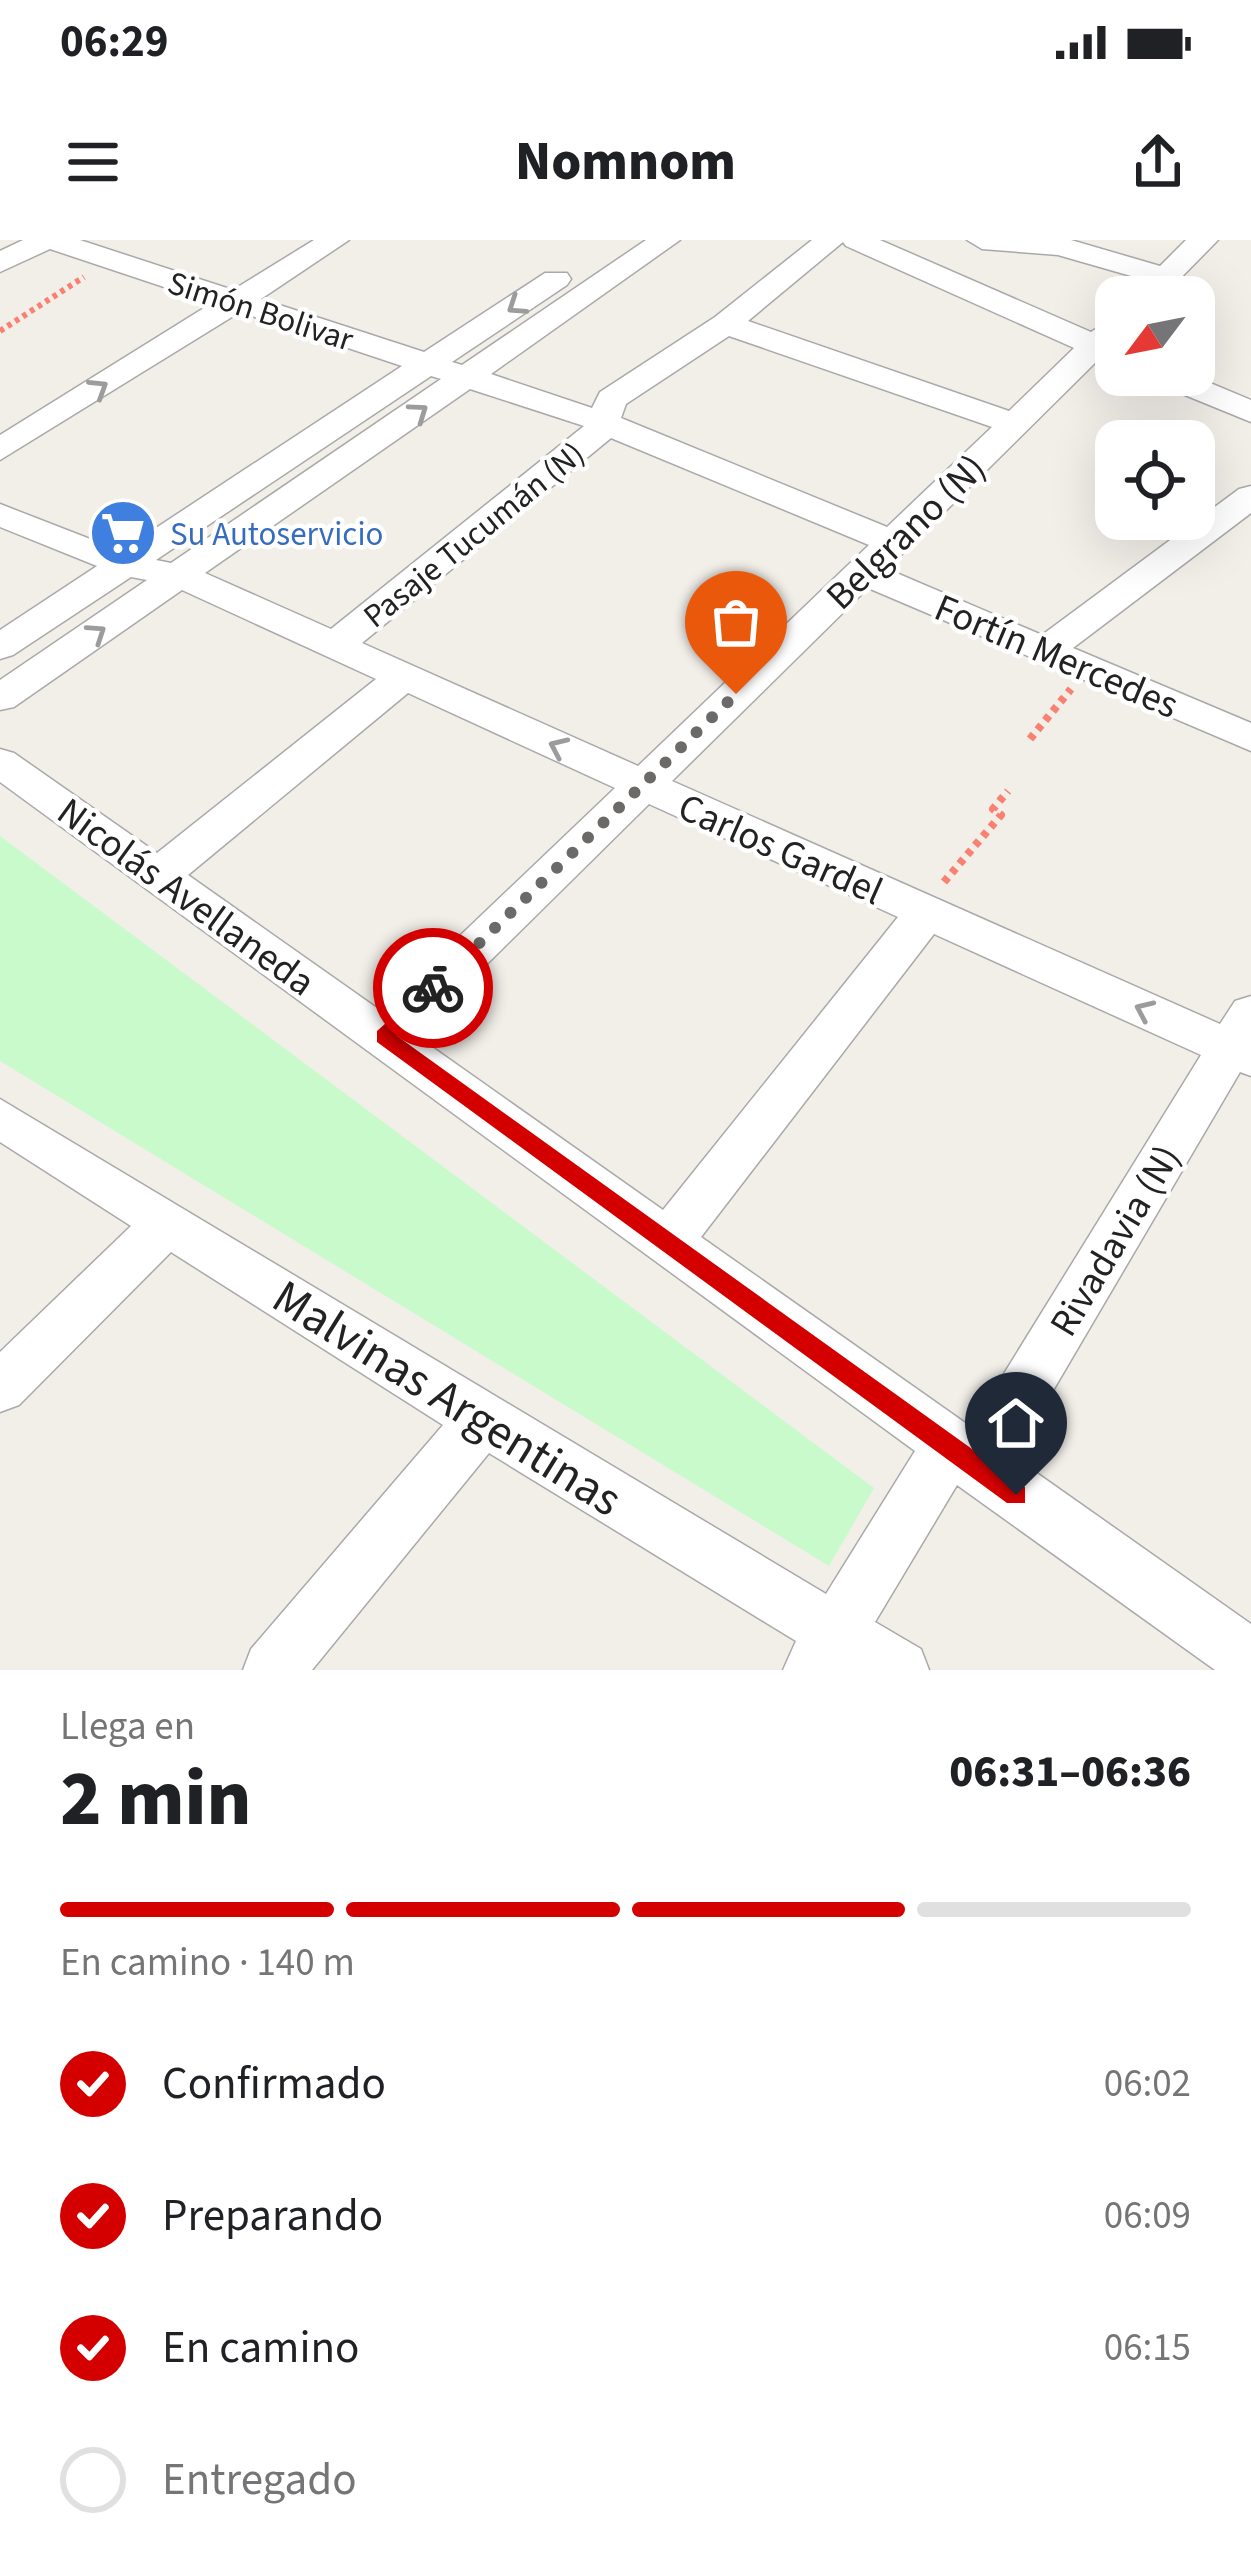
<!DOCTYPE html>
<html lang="es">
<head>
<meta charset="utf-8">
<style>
	body { margin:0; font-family:"Source Sans 3",sans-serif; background:#f2f2f2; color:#202124; height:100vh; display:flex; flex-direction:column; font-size:45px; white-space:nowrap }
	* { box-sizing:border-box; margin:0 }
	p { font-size:39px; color:#757577 }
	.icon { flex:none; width:66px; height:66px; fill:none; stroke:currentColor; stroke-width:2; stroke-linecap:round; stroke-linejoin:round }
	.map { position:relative; height:1430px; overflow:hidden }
	.sheet { display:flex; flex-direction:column; background:#fff; flex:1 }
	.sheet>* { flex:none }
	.needle { width:78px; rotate:238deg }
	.fabs { position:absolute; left:1095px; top:36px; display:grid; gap:24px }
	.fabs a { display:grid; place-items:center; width:120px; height:120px; border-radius:24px; background:#fff; box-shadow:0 12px 48px #0002; font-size:60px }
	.pin { position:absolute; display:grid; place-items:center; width:102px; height:102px; color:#fff; margin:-123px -51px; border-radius:50% 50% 50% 0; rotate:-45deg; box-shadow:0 0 12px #0007 }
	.pin .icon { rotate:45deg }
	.courier { position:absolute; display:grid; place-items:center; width:120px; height:120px; margin:-60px; border:9px solid #d40000; border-radius:50%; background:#fff; color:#222; box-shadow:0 3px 15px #0007 }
	.head em { font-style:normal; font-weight:800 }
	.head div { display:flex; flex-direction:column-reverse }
	.head { display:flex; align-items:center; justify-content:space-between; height:204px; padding:0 60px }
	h1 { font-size:78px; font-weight:800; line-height:90px }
	.bar { display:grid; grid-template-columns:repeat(4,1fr); gap:18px 12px; align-content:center; height:144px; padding:0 60px }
	.bar i { height:15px; border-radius:9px; background:#e0e0e0 }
	.bar .selected { background:#d40000 }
	.bar p { grid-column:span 4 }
	ol { padding:0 60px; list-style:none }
	li { display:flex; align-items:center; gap:36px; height:132px }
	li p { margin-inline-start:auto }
	li .icon { padding:12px; border-radius:50%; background:#d40000; color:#fff; stroke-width:4 }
	li:last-child { color:#757577 }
	li i { width:66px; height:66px; border:6px solid #e0e0e0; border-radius:50% }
	.status { display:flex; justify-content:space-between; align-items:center; height:84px; padding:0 60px; background:#fff; direction:ltr }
	.status svg { height:33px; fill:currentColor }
	header { display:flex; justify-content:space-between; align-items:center; height:156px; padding:0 60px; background:#fff; font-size:54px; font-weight:800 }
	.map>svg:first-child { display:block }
</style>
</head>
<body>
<div class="status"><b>06:29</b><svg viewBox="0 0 49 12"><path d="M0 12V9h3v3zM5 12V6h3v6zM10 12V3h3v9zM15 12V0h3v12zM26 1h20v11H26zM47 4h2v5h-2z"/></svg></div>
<header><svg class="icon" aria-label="menu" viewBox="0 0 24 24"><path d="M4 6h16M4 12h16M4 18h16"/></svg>Nomnom<svg class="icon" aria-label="share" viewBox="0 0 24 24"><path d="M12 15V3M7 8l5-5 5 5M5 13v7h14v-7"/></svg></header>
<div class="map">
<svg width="1251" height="1430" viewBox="0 0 1251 1430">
	<rect width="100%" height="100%" fill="#f2efe9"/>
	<!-- park -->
	<polygon fill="#c8facc" points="0,596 874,1248 829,1326 0,821"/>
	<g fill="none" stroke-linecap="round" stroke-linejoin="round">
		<!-- minor casing -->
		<g stroke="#a9a9a9" stroke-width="3">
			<g id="minor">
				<path d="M23,0h57l153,50 81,-50h35l-88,59 163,53 121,-79h22l4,6 -4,6 -115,77 10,3 184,-125h34l-189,134 101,34 8,-16 115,-75 97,-77h68l211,92 25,-16v48l-17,-5 -212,210 155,66 197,-146 12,-3v27l-178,135 178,75v28l-383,-163 -196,193 548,243 15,-23 16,-5v80l-11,-4 -226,385 237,167v46h-36l-258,-185 -82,137 46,27 8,21h-146l13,-29 -307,-188 -177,217h-69l8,-21 192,-224 -272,-173 -152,153 -19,7v-60l131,-126 -131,-84v-43l826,495 89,-143 -915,-669v-33l14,4 143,100 219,-174 -194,-89 -168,117 -14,3v-30l147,-100 -16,-3 -118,78 -13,4v-29l97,-64 -97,-39v-23l121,47 281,-185 -162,-54 -240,148v-25l212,-132 -162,-54 -50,23v-21zM843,2l3,4 228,102 -65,63 -261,-90zM729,96l263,91 -105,100 -266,-109 5,-14zM431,136l10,3 -270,184 -15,-3zM470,149l114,37 -253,203 -126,-56zM611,198l258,107 -231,221 -276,-123zM408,453l207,95 -234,223 -193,-136zM649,564l249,113 -235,293 -248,-175zM934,694l267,121 -230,372 -270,-190z"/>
				<polygon points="967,0 1071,0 1160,26 1186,0 1218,0 1162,57 1130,57 1145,40 1058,15 982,9"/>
				<polygon points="1148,135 1191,135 1251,160 1251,182 1153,142"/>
			</g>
		</g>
		<!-- path-far1 -->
		<polyline stroke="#fa8072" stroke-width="6" stroke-dasharray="4.5 4.5" stroke-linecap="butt" points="0,91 84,37"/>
		<!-- path -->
		<g stroke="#fa8072" stroke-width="8" stroke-dasharray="6 6" stroke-linecap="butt">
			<polyline points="1030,499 1071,449"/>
			<polyline points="944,642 1001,575 993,569 1008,551"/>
		</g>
		<!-- minor -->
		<use href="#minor" fill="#fff" fill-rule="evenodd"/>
	</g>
	<!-- one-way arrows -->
	<defs><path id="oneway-chevron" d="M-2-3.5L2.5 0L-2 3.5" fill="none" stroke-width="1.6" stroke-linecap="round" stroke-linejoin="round" transform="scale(3)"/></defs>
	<g stroke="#9c9c9c">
		<use href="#oneway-chevron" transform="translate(516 66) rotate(146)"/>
		<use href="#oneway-chevron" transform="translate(99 148) rotate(-32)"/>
		<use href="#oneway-chevron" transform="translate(419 172) rotate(-35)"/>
		<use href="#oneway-chevron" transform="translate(97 393) rotate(-34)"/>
		<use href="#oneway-chevron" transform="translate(558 507) rotate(-156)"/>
		<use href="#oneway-chevron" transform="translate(1144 770) rotate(-156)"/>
	</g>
	<!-- route -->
	<polygon fill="#d40000" points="433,741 443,748 440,754 397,796 1025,1247 1025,1263 1007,1263 377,802 377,791"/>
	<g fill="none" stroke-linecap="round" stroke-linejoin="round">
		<!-- done -->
		<polyline stroke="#6b6a68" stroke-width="12" stroke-dasharray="0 21.6" points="433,748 736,454"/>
	</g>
	<!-- icons -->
	<defs>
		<g id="supermarket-disc" transform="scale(3.45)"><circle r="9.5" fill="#3f7fe0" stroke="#fff"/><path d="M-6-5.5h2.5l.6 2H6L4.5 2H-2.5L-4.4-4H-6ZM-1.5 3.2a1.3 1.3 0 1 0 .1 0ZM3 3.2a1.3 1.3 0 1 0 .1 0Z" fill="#fff"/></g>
	</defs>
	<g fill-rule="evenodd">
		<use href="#supermarket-disc" x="123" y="293"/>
	</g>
	<g text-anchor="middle" stroke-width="9" stroke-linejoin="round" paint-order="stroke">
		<!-- far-street labels -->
		<g font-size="33" fill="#222" stroke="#fff">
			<text transform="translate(261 70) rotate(18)" y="12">Simón Bolivar</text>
			<text transform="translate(473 294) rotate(-39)" y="12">Pasaje Tucumán (N)</text>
		</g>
		<!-- far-shop labels -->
		<g font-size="33" fill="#366cbe" stroke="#fff" text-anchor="start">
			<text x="170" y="305">Su Autoservicio</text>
		</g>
		<!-- street labels -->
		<g font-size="39" fill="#222" stroke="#fff">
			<text transform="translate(905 291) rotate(-44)" y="14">Belgrano (N)</text>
			<text transform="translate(1057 415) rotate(23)" y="14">Fortín Mercedes</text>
			<text transform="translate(781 608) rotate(24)" y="14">Carlos Gardel</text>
			<text transform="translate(187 656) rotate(36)" y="14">Nicolás Avellaneda</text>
			<text transform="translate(1114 1000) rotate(-59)" y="14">Rivadavia (N)</text>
		</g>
		<!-- near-street labels -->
		<g font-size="48" fill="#222" stroke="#fff">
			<text transform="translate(448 1157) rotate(32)" y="17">Malvinas Argentinas</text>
		</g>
	</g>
</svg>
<div class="fabs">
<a><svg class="needle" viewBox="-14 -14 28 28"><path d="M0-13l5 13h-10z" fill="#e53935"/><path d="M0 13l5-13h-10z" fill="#757577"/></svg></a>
<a><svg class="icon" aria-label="locate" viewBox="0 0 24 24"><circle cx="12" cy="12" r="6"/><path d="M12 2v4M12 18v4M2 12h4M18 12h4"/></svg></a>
</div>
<div class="pin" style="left:736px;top:454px;background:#ea580c"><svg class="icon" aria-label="bag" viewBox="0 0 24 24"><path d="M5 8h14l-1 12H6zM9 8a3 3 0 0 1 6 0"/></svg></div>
<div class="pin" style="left:1016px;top:1255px;background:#1f2937"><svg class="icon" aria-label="home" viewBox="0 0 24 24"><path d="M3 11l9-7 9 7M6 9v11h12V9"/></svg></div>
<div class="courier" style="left:433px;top:748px"><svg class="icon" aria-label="bike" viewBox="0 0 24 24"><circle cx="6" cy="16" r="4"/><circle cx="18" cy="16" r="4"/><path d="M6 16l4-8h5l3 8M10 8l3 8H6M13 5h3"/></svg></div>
</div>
<section class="sheet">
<div class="head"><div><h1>2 min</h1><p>Llega en</p></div><em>06:31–06:36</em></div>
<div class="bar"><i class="selected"></i><i class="selected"></i><i class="selected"></i><i></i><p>En camino · 140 m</p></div>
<ol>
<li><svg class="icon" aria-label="check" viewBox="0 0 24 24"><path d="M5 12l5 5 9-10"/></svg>Confirmado<p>06:02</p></li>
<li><svg class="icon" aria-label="check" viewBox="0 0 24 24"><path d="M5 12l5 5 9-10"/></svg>Preparando<p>06:09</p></li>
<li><svg class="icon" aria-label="check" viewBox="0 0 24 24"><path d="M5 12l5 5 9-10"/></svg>En camino<p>06:15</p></li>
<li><i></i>Entregado</li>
</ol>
</section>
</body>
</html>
